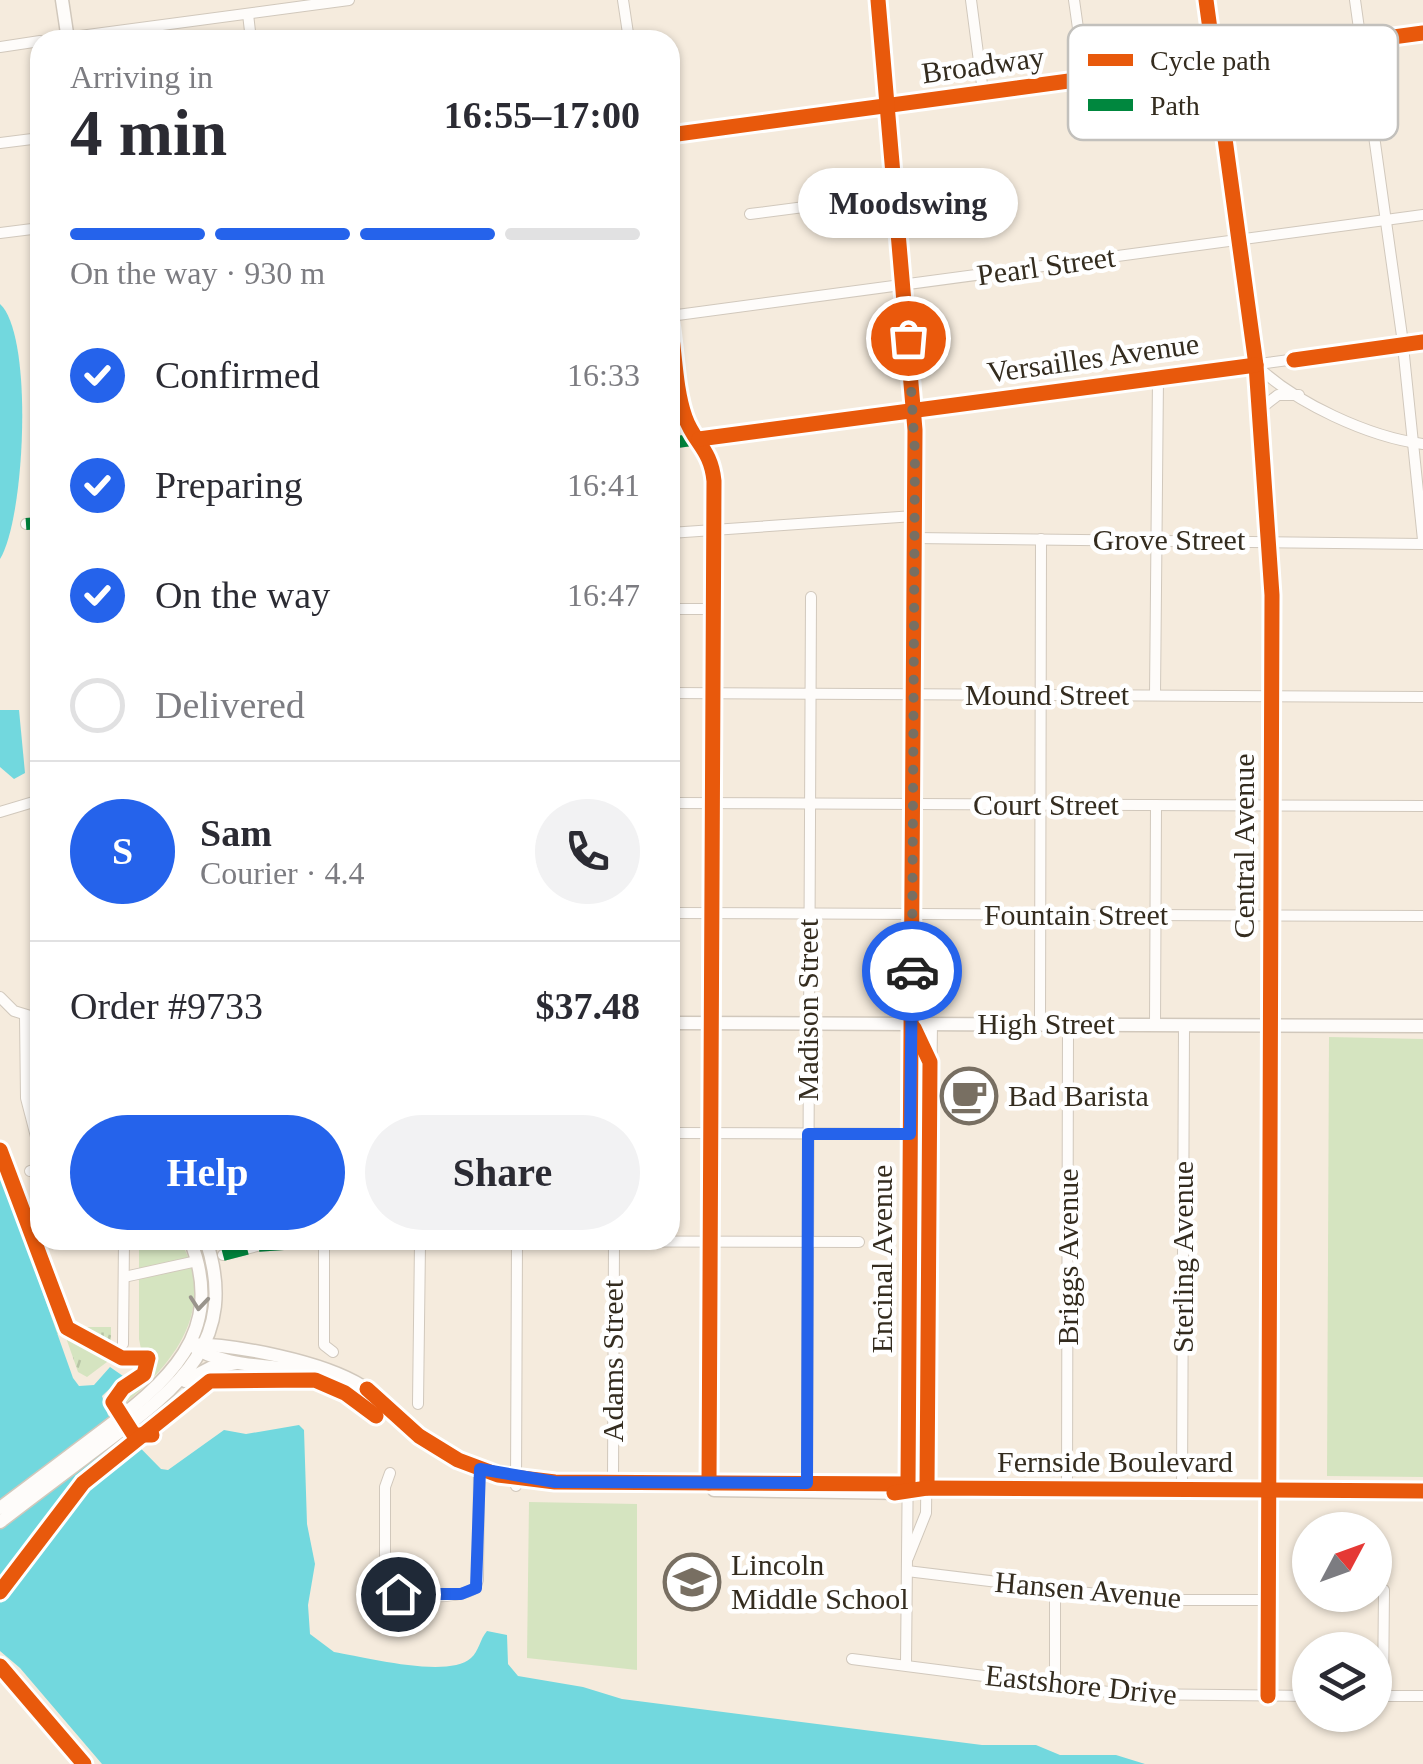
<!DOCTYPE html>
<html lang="en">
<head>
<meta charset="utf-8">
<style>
	body { margin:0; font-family:Georgia,serif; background:#f2f2f3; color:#2b2b33; height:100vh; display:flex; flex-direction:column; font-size:38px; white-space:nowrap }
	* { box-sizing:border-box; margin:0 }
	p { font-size:32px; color:#7c7c81 }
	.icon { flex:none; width:55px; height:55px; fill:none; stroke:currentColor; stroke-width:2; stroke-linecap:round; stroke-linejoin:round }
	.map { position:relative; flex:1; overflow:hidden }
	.panel { position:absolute; left:30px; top:30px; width:650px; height:1220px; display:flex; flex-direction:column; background:#fff; border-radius:30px; box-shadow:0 2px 8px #0004 }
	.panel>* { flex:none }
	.needle { width:65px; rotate:49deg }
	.controls { position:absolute; left:1292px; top:1512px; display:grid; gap:20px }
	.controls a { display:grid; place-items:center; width:100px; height:100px; border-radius:50%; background:#fff; box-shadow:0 2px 8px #0004; font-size:50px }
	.pin { position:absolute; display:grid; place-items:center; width:85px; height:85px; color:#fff; margin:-42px; border:5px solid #fff; border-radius:50%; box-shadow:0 2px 10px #0007 }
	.courier { position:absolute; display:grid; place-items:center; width:100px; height:100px; margin:-50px; border:8px solid #2563eb; border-radius:50%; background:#fff; color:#222; box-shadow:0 2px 12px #0007 }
	.bubble { position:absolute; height:70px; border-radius:35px; background:#fff; box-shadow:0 2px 8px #0004; font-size:32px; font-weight:800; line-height:70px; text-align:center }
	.overview em { font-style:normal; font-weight:800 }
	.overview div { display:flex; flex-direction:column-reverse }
	.overview { display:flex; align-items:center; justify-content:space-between; height:170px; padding:0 40px }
	h1 { font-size:65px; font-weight:800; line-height:75px }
	.bar { display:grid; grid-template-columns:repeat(4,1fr); gap:15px 10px; align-content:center; height:120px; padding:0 40px }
	.bar i { height:12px; border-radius:8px; background:#e1e1e2 }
	.bar .selected { background:#2563eb }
	.bar p { grid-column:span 4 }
	.line { display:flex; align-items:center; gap:25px; padding:0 40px; border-top:2px solid #e1e1e2 }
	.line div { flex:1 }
	.round { display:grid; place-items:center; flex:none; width:105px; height:105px; border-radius:52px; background:#f2f2f3 }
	ol { padding:0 40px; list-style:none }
	li { display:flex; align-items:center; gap:30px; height:110px }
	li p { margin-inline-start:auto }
	li .icon { padding:10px; border-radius:50%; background:#2563eb; color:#fff; stroke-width:4 }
	li:last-child { color:#7c7c81 }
	li i { width:55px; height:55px; border:5px solid #e1e1e2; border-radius:50% }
	.primary-button { display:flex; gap:20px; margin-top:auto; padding:20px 40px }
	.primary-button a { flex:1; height:115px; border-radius:60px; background:#2563eb; color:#fff; font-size:40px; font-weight:800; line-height:115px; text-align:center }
	.primary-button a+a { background:#f2f2f3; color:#2b2b33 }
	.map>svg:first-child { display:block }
</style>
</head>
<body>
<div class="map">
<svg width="1423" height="1764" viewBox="0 0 1423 1764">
	<defs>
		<pattern id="grass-tufts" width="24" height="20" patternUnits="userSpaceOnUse" patternTransform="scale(2.5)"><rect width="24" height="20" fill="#d5e4c0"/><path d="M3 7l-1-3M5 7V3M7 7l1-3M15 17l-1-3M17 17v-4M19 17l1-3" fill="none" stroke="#b7c4a5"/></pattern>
	</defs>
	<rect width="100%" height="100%" fill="#f5ebdd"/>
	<!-- grass -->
	<polygon fill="url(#grass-tufts)" points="0,1154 66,1327 111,1327 111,1359 87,1377 78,1372 64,1332 57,1334 0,1172"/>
	<!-- park -->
	<g fill="#d5e4c0">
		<polygon points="1329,1037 1423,1039 1423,1477 1327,1476"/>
		<path d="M139,1240h41c40,70 -9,128 -62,169v-12l15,-13 11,-20 -5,-25z"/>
		<polygon points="529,1502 637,1504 637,1670 527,1658"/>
	</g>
	<!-- water -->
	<g fill="#72d8de">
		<path d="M0,304c34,31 25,215 0,255z"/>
		<polygon points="0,710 19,710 25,773 14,779 0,767"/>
		<path d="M0,1172l73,206 6,8 15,-1 16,-18 13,9 -21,20 6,19 53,54 7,1 56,-40 22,4 53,-9 5,5 3,94 8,40 -7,41 2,29 24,18c31,5 114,27 137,6 8,-7 9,-19 16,-27l20,4 1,29 10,12 65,11 39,12 360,46h54l24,10h56l29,9h-1043l-82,-96 -20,-17z"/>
	</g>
	<!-- pier -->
	<polygon fill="#f5ebdd" points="133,1436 136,1439 78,1494 0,1595 0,1587 74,1491 71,1487"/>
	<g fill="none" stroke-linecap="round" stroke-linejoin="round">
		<!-- minor casing -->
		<g stroke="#d1c8bc" stroke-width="12">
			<g id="minor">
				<polyline points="623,0 629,40"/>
				<polyline points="971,0 983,92"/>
				<polyline points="1074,0 1085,78"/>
				<polyline points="1206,0 1256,365 1272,595 1268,1696"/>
				<polyline points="1355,0 1402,336 1423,540"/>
				<polyline points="248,14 251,40"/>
				<polyline points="50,40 349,0"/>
				<polyline points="0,47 40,41"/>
				<polyline points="887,106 1423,33"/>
				<polyline points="0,143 40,138"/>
				<polyline points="896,205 957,197"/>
				<polyline points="750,214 896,195"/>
				<polyline points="0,233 40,228"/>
				<polyline points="670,316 1423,215"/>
				<path d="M670,323c5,30 5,65 15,94 9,26 26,32 29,64l-3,1006"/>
				<path d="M1256,365c39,38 113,72 167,79"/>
				<polyline points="1260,409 1278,395 1299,395"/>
				<polyline points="670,443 1423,342"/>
				<polyline points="26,524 40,523"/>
				<polyline points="670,533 914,516"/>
				<polyline points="914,538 1423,544"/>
				<polyline points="670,609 712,609"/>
				<polyline points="36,615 38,800"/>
				<polyline points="670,693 1423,697"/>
				<polyline points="1155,695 1158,378"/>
				<polyline points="670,803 1423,806"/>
				<polyline points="0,812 40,800"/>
				<polyline points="670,913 1423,916"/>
				<polyline points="0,997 14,1011 40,1019"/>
				<polyline points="25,1016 26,1098 40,1152"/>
				<polyline points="1040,1024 1041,539"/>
				<polyline points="912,1025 928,1059"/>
				<polyline points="1155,1025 1156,805"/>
				<polyline points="670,1133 929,1134"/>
				<polyline points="30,1171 40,1168"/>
				<polyline points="324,1240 324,1345 333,1352"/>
				<polyline points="223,1255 257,1246 324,1241 859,1242"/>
				<polyline points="124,1277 197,1261"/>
				<polyline points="123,1344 124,1240"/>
				<polyline points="418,1404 420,1243"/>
				<path d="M390,1473l-5,14v99c15,14 74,14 90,2l3,-8 1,-111"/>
				<polyline points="613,1482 614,1240"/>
				<polyline points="807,1483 811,597"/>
				<polyline points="516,1486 517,1240"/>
				<polyline points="1067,1489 1068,1024"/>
				<polyline points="1182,1490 1184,1025"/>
				<polyline points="908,1558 926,1513 932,1024"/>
				<polyline points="907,1571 1147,1600 1268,1600"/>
				<polyline points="1055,1589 1055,1685"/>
				<polyline points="852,1659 1124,1694 1310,1696"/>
				<polyline points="906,1665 912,1024"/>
				<polyline points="1375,1696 1423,1696"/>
				<polyline points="1383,1696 1384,1590"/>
			</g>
		</g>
		<!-- major casing -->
		<g stroke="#d1c8bc" stroke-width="15">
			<g id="major">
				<polyline points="62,0 68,40"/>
				<polyline points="878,0 915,430 912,1024"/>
				<polyline points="670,135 887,106"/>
				<polyline points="670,1023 1423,1026"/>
				<path d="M190,1344c48,1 132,17 172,42 21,12 36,31 53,46 36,30 76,41 121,49l887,10"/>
				<path d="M190,1344c30,24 82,21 118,27"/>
				<polyline points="185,1381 210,1368 236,1363"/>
				<polyline points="714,1490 907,1493 923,1489"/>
				<path d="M0,1508c33,-25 65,-49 98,-74 68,-51 130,-100 92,-194"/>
				<path d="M0,1522c35,-27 70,-53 106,-80 72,-54 134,-101 100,-202"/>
			</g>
		</g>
		<!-- minor -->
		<use href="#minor" stroke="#fefcfa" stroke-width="10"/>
		<!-- major -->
		<use href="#major" stroke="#fefcfa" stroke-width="12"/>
		<!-- quiet -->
		<g stroke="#00873e" stroke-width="12" stroke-dasharray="25 12" stroke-linecap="butt">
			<polyline points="670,443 705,438"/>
			<polyline points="26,524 40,523"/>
			<polyline points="223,1255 257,1246 324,1241"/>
		</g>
		<!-- cycleway casing -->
		<g stroke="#fff" stroke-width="21">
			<g id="cycleway">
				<polyline points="1206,0 1256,365 1272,595 1268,1696"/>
				<polyline points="670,135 1423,33"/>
				<path d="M670,323c5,30 5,65 15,94 9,26 26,32 29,64l-5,1002"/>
				<polyline points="1294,360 1423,342"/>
				<polyline points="699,439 1256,365"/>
				<polyline points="914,1028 930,1062 927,1488"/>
				<polyline points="0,1150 67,1328 122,1358 148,1358 144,1374 123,1388 113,1402 134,1435 152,1435"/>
				<polyline points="367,1389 419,1436 458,1460 498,1475 555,1482 908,1484 915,430 878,0"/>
				<polyline points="894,1493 927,1488 1423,1491"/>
				<polyline points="0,1592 83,1483 210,1381 315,1380 345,1393 376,1416"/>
				<polyline points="0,1666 84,1764"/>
			</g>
		</g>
		<!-- cycleway -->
		<use href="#cycleway" stroke="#e8590c" stroke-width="15"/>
	</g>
	<!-- one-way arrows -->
	<defs><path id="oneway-chevron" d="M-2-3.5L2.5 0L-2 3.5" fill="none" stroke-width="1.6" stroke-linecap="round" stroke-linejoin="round" transform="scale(2.5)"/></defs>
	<use stroke="#99948c" href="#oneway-chevron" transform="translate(199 1303) rotate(95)"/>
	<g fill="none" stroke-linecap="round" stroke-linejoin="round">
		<!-- done -->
		<polyline stroke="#786f62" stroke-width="10" stroke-dasharray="0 18" points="908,338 915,453 912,971"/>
		<!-- route -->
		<polyline stroke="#2563eb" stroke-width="12" points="398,1594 461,1594 476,1588 480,1469 555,1482 807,1483 808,1134 910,1134 912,971"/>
	</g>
	<!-- icons -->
	<defs>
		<g id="cafe-ring" transform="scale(2.875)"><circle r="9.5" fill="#fff" stroke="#786f62" stroke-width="1.5"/><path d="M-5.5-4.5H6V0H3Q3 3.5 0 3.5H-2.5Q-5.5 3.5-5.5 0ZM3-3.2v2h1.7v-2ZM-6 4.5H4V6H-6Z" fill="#786f62"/></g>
		<g id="school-ring" transform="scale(2.875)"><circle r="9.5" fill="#fff" stroke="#786f62" stroke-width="1.5"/><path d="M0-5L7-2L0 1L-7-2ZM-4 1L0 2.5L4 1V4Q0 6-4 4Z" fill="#786f62"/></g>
	</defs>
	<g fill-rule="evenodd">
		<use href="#cafe-ring" x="969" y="1096"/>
		<use href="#school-ring" x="692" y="1582"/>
	</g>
	<g text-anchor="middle" stroke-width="9" stroke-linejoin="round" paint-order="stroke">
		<!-- street labels -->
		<g font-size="30" fill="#342c1f" stroke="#fff">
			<text transform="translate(983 65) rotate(-8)" y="10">Broadway</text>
			<text transform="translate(1046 266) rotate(-8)" y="10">Pearl Street</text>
			<text transform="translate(1093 358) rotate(-8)" y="10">Versailles Avenue</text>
			<text x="1169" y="550">Grove Street</text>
			<text x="1047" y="705">Mound Street</text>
			<text x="1046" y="815">Court Street</text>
			<text transform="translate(1244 846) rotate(-90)" y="10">Central Avenue</text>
			<text x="1076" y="925">Fountain Street</text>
			<text transform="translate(808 1010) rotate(-90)" y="10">Madison Street</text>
			<text x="1046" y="1034">High Street</text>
			<text transform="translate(1068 1257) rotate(-90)" y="10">Briggs Avenue</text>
			<text transform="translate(1183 1257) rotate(-90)" y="10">Sterling Avenue</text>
			<text transform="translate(882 1259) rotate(-90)" y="10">Encinal Avenue</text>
			<text transform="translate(613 1361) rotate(-90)" y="10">Adams Street</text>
			<text x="1115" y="1472">Fernside Boulevard</text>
			<text transform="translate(1088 1590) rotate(5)" y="10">Hansen Avenue</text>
			<text transform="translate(1081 1685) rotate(6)" y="10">Eastshore Drive</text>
		</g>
		<!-- poi labels -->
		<g font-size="30" fill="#342c1f" stroke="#fff" text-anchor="start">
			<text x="1008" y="1106">Bad Barista</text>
			<text x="731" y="1575">Lincoln<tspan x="731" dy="34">Middle School</tspan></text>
		</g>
	</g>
	<!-- legend -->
	<rect x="1068" y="25" width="330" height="115" rx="15" fill="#fff" stroke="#c2c0bc" stroke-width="2.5"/>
	<rect x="1088" y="54" width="45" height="12" fill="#e8590c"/>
	<rect x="1088" y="99" width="45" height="12" fill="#00873e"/>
	<g font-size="28" fill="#342c1f">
		<text x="1150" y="70">Cycle path</text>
		<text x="1150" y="115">Path</text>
	</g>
</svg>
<div class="controls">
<a><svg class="needle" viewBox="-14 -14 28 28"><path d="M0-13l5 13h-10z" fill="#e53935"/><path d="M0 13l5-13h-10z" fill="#7c7c81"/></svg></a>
<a><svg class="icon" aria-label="layers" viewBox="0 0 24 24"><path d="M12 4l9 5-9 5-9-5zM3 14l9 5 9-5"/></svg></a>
</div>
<div class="pin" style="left:908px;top:338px;background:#ea580c"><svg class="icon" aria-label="bag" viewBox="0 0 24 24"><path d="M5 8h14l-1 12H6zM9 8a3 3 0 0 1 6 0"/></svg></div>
<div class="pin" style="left:398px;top:1594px;background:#1f2937"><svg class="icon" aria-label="home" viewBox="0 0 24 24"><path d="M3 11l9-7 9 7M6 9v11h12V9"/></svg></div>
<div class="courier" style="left:912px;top:971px"><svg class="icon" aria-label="car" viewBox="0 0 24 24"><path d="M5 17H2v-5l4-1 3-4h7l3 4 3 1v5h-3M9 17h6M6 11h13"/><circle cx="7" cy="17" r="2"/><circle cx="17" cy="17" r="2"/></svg></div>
<div class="bubble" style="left:798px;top:168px;width:220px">Moodswing</div>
<section class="panel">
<div class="overview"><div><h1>4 min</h1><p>Arriving in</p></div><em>16:55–17:00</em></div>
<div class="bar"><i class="selected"></i><i class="selected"></i><i class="selected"></i><i></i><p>On the way · 930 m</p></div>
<ol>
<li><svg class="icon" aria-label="check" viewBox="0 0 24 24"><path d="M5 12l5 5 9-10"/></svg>Confirmed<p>16:33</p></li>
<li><svg class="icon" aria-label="check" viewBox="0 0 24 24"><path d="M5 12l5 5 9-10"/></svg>Preparing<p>16:41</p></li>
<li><svg class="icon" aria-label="check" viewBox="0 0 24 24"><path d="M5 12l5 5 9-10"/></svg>On the way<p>16:47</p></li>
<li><i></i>Delivered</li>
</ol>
<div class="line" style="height:180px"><b class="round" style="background:#2563eb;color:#fff">S</b><div><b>Sam</b><p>Courier · 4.4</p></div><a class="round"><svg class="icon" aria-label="phone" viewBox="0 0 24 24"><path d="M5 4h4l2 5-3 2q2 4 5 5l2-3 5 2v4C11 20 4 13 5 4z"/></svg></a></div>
<div class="line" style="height:130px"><div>Order #9733</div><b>$37.48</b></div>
<div class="primary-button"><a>Help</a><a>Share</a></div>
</section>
</div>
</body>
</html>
